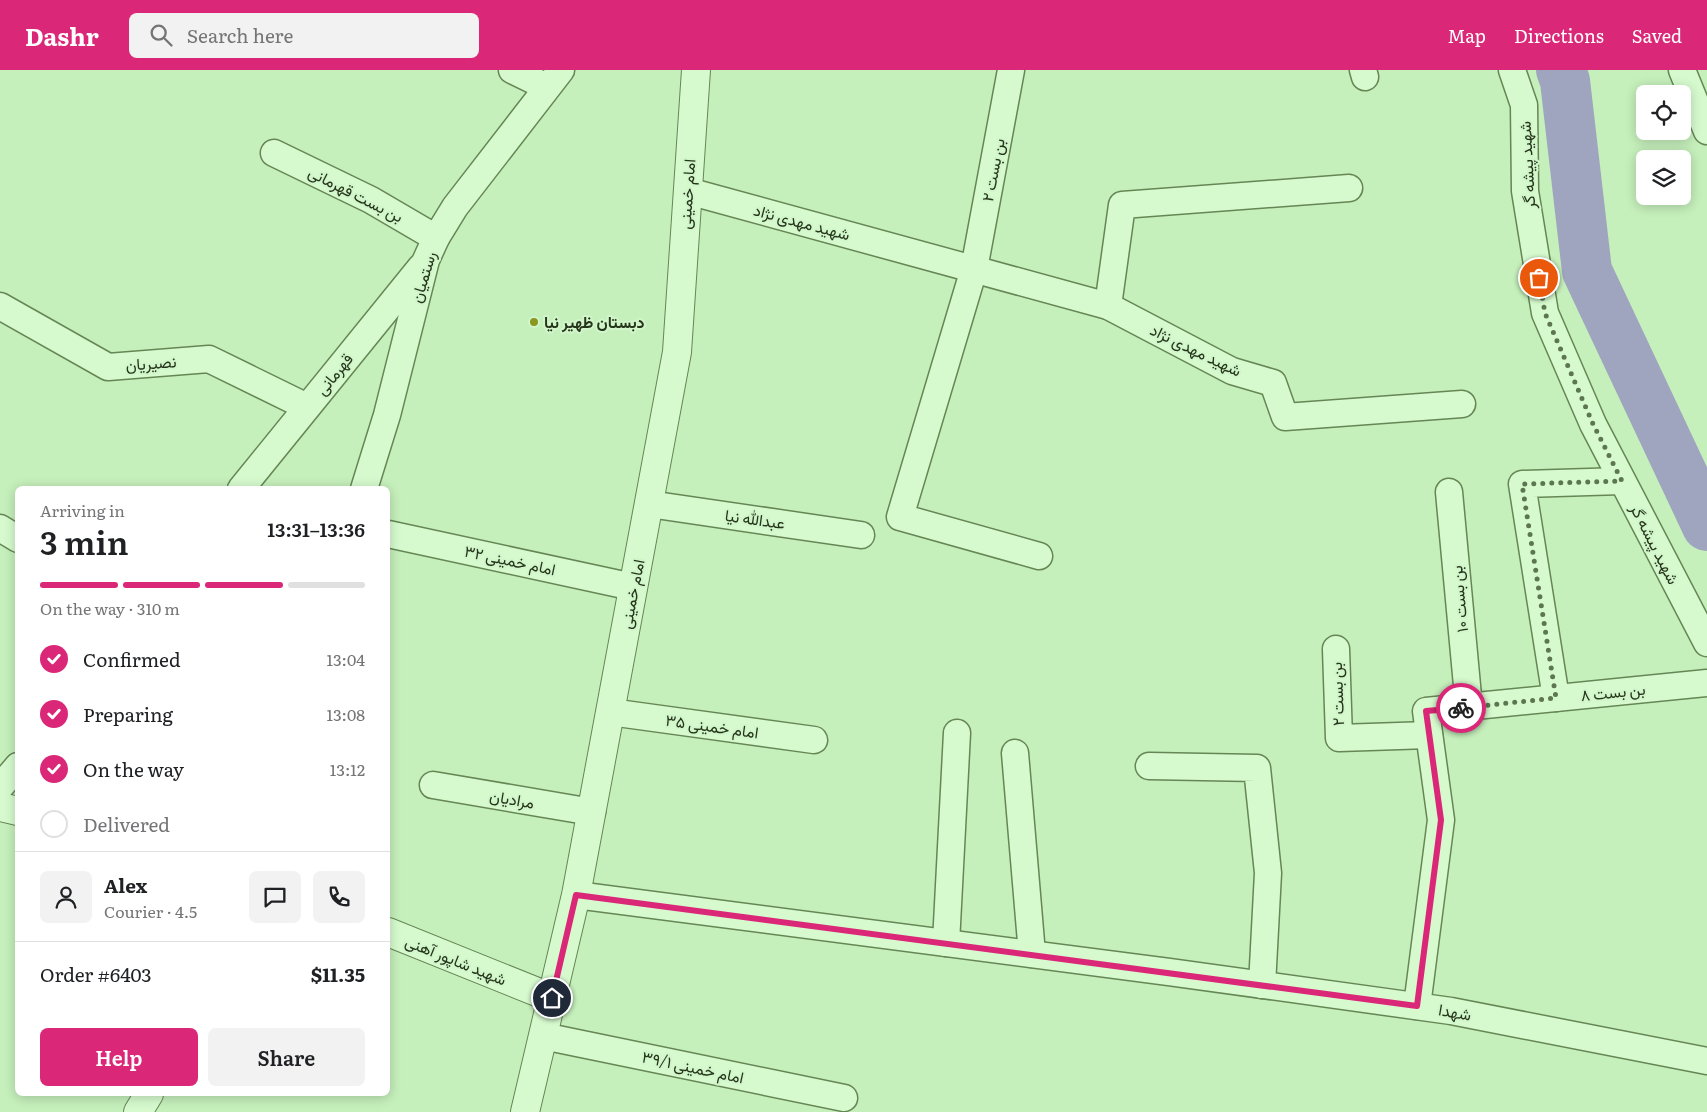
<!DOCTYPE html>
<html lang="en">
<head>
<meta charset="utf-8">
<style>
	body { margin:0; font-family:Literata,Vazirmatn,serif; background:#f2f2f2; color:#202124; height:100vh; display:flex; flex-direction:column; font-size:19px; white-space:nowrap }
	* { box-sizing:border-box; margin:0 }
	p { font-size:16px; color:#757577 }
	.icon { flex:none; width:28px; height:28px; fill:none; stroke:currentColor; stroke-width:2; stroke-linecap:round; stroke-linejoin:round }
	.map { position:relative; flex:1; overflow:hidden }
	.panel { position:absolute; left:15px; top:416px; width:375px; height:610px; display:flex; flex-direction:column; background:#fff; border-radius:8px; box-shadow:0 2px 12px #0003 }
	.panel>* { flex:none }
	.fabs { position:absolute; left:1636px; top:15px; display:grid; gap:10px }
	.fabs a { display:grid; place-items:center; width:55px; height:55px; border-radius:8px; background:#fff; box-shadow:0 2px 12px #0003; font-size:25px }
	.pin { position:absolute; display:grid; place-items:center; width:42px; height:42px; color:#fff; margin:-21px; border:2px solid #fff; border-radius:50%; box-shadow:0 1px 5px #0007 }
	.courier { position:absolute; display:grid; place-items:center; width:50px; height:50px; margin:-25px; border:4px solid #db2777; border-radius:50%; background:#fff; color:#222; box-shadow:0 1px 6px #0007 }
	.summary em { font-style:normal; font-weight:600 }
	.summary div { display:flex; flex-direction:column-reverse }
	.summary { display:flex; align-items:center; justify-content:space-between; height:85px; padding:0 25px }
	h1 { font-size:32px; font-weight:600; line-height:38px }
	.bar { display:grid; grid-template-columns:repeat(4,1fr); gap:8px 5px; align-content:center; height:60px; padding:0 25px }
	.bar i { height:6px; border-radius:4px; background:#e0e0e0 }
	.bar .active { background:#db2777 }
	.bar p { grid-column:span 4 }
	.line { display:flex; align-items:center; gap:12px; padding:0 25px; border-top:1px solid #e0e0e0 }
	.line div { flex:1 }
	.round { display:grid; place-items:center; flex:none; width:52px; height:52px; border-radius:8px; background:#f2f2f2 }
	ol { padding:0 25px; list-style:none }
	li { display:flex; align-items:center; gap:15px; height:55px }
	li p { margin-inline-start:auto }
	li .icon { padding:5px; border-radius:50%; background:#db2777; color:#fff; stroke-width:4 }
	li:last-child { color:#757577 }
	li i { width:28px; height:28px; border:2px solid #e0e0e0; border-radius:50% }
	.cta { display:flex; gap:10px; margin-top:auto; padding:10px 25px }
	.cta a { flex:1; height:58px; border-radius:8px; background:#db2777; color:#fff; font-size:20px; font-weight:600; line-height:58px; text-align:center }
	.cta a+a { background:#f2f2f2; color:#202124 }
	header { display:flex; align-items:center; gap:30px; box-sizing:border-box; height:70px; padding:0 25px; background:#db2777; color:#fff }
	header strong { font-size:24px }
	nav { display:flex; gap:28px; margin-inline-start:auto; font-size:18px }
	.search { width:350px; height:45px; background:#f2f2f2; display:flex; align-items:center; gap:12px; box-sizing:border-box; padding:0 18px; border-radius:8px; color:#757577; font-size:19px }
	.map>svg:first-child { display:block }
</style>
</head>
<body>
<header>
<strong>Dashr</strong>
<div class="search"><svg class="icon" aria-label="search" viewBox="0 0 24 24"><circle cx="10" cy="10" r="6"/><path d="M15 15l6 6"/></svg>Search here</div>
<nav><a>Map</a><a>Directions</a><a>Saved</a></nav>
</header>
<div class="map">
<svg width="1707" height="1042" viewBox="0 0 1707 1042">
	<rect width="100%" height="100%" fill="#c5efbb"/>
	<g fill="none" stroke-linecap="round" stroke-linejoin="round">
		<!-- river -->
		<polyline stroke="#a0a5bf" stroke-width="50" points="1561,0 1565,11 1587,201 1707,456"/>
		<!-- minor casing -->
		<g stroke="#668655" stroke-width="29">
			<g id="minor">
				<polyline points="512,0 547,17"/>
				<polyline points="1011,0 974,199 900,447 1039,486"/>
				<polyline points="1363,0 1365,7"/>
				<polyline points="1512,0 1524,35 1525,121 1545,243 1593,354 1707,573"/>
				<polyline points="1682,0 1707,61"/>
				<polyline points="274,83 371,130 436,168"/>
				<polyline points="688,121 1108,236 1232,301 1273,313 1285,347 1462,334"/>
				<polyline points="0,236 108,297 209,289 307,337"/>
				<polyline points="1108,236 1122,135 1349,118"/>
				<polyline points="241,419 421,197"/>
				<polyline points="364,419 387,345 426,190 436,168 455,137 561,0"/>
				<polyline points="1449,422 1469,637"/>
				<polyline points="649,434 861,465"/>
				<polyline points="0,458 18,469"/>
				<polyline points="388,464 633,517"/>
				<polyline points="1336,579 1339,668 1429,665"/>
				<polyline points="1556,628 1522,414 1622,411"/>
				<polyline points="610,642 814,670"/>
				<polyline points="1015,683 1032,884"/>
				<polyline points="1149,696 1257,698 1268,803 1262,915"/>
				<polyline points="433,715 592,742"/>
				<polyline points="0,717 18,696"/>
				<polyline points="576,825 1169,902 1451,941 1707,991"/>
				<polyline points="946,873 957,663"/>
				<polyline points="1417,936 1441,750 1426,641 1707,613"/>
				<polyline points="543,966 844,1028"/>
			</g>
		</g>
		<!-- tertiary casing -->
		<g stroke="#668655" stroke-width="30">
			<g id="tertiary">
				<polyline points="0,737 18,741"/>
				<polyline points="388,862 552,928"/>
				<polyline points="138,1042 149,1024"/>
				<polyline points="525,1042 576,825 677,282 696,0"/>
			</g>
		</g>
		<!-- minor -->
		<use href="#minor" stroke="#d6face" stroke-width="26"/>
		<!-- tertiary -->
		<use href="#tertiary" stroke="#d6face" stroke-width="28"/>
	</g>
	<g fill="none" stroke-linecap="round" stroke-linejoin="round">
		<!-- done -->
		<polyline stroke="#5d7652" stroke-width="5" stroke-dasharray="0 9" points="1461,638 1556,628 1522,414 1622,411 1593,354 1545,243 1539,208"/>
		<!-- route -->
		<polyline stroke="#db2777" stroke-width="6" points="552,928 576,825 1417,936 1441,750 1426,641 1461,638"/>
	</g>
	<!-- markers -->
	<circle fill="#8a9723" stroke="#d2f6cb" stroke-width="2" cx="534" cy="252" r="5"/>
	<g text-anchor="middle" stroke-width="4" stroke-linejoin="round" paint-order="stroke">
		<!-- street labels -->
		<g font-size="16" fill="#25351a" stroke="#d2f6cb">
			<text transform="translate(1527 95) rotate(-93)" y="6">شهید پیشه گر</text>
			<text transform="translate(993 100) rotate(-79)" y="6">بن بست ۲</text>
			<text transform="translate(356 124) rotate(27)" y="6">بن بست قهرمانی</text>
			<text transform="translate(687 124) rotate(-86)" y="6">امام خمینی</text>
			<text transform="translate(802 152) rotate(15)" y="6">شهید مهدی نژاد</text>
			<text transform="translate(423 207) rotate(-73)" y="6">رستمیان</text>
			<text transform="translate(1196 280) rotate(26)" y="6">شهید مهدی نژاد</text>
			<text transform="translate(151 293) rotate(-4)" y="6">نصیریان</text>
			<text transform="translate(334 304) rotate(-51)" y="6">قهرمانی</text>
			<text transform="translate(755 449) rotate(8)" y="6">عبدالله نیا</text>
			<text transform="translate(1655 474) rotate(63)" y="6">شهید پیشه گر</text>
			<text transform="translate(510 490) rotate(12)" y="6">امام خمینی ۳۲</text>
			<text transform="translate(632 524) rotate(-79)" y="6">امام خمینی</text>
			<text transform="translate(1459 529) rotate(-95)" y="6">بن بست ۱۰</text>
			<text transform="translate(1613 622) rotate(-6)" y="6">بن بست ۸</text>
			<text transform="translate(1337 624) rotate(-92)" y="6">بن بست ۲</text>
			<text transform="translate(712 656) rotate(8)" y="6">امام خمینی ۳۵</text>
			<text transform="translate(512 729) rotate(10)" y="6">مرادیان</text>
			<text transform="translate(456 890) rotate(22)" y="6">شهید شاپور آهنی</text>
			<text transform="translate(1455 942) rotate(10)" y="6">شهدا</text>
			<text transform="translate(693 997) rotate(12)" y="6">امام خمینی ۳۹/۱</text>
		</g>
		<!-- poi labels -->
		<g font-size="16" font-weight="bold" fill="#25351a" stroke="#d2f6cb" text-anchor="start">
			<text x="544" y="258">دبستان ظهیر نیا</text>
		</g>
	</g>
</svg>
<div class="fabs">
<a><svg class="icon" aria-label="locate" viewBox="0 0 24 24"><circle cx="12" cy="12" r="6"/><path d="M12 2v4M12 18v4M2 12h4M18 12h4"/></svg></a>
<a><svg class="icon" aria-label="layers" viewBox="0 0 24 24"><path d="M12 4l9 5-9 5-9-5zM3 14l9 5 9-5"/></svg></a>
</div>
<div class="pin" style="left:1539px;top:208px;background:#ea580c"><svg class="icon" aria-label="bag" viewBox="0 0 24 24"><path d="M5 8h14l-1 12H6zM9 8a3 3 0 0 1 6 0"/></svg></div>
<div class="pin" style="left:552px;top:928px;background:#1f2937"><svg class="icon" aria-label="home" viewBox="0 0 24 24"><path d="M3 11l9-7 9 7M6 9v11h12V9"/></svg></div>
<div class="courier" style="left:1461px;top:638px"><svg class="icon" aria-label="bike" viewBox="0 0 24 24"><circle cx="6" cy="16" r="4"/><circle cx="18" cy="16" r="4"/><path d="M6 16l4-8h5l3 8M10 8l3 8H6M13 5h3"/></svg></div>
<section class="panel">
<div class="summary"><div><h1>3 min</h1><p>Arriving in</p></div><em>13:31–13:36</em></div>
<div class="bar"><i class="active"></i><i class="active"></i><i class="active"></i><i></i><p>On the way · 310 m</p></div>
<ol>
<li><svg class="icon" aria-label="check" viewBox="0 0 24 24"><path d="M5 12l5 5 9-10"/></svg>Confirmed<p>13:04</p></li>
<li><svg class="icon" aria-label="check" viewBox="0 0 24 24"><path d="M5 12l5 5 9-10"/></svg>Preparing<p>13:08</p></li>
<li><svg class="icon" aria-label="check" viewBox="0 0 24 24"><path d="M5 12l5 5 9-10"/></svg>On the way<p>13:12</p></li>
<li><i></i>Delivered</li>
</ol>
<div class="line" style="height:90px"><a class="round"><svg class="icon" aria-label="person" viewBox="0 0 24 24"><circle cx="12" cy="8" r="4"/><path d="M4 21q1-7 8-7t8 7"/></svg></a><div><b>Alex</b><p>Courier · 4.5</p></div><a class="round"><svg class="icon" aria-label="chat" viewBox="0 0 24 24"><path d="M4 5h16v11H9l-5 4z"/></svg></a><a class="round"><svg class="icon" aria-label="phone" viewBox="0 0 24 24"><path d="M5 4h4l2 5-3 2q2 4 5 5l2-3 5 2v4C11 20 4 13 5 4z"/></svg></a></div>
<div class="line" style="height:65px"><div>Order #6403</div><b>$11.35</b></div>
<div class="cta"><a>Help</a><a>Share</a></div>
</section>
</div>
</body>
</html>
